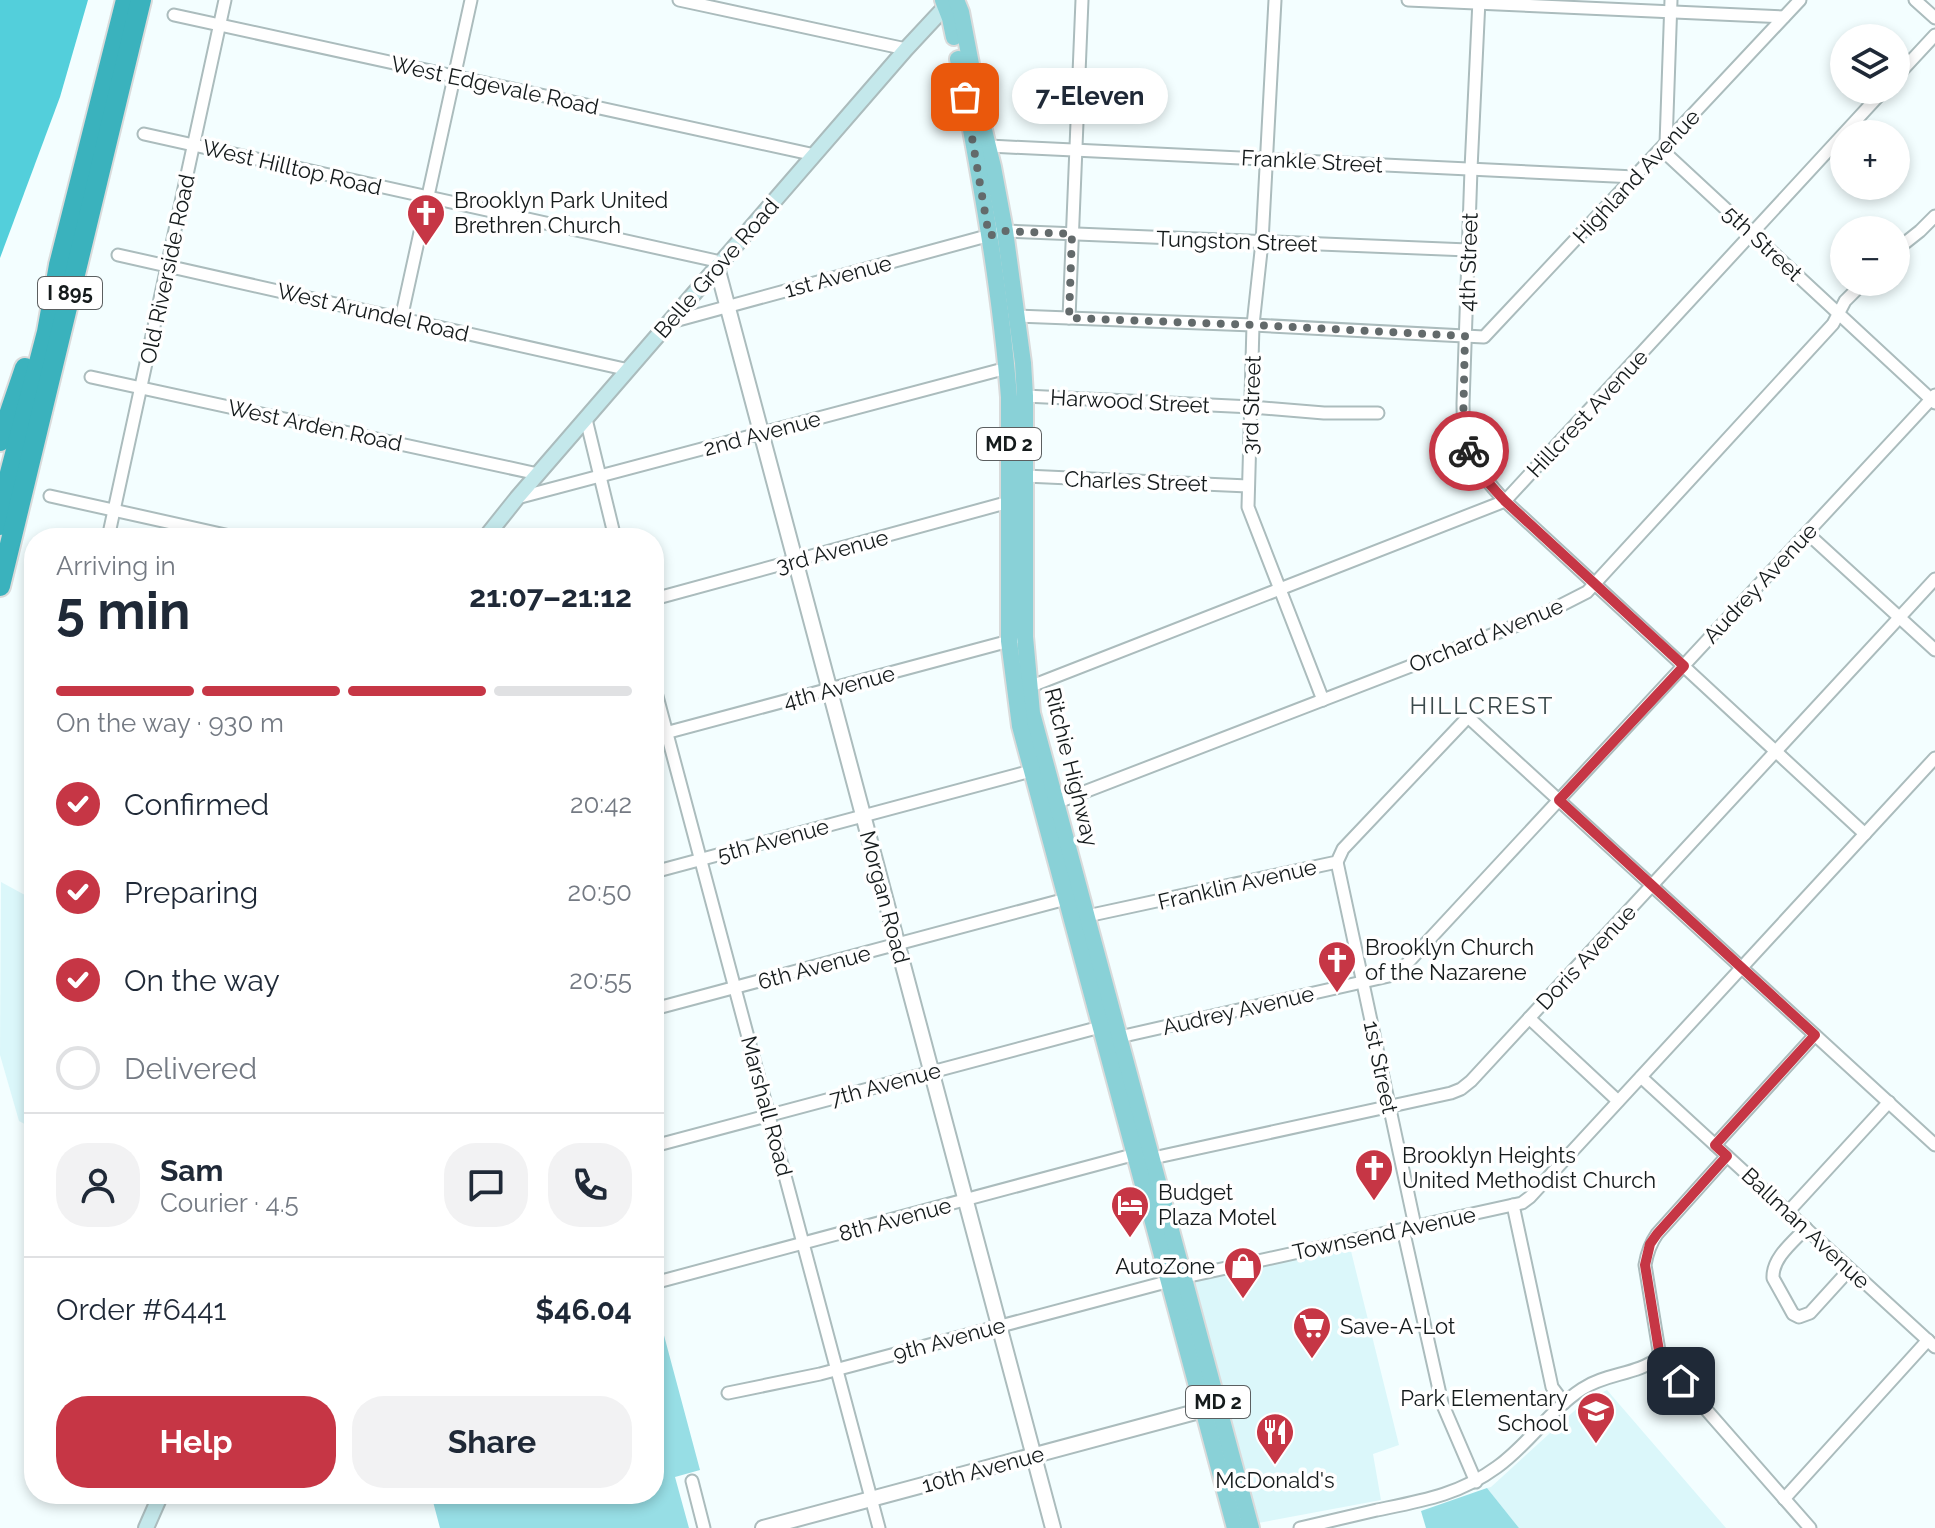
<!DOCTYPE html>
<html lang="en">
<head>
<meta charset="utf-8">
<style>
	body { margin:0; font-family:Raleway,sans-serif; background:#f2f2f3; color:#1f2937; height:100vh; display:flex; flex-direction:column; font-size:30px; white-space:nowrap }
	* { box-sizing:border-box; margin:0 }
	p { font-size:26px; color:#747a83 }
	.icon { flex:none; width:44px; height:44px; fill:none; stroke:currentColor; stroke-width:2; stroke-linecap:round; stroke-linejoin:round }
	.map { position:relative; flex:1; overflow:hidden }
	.drawer { position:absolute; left:24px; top:528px; width:640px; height:976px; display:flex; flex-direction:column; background:#fff; border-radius:32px; box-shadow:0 4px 12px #0003 }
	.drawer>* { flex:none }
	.controls { position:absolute; left:1830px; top:24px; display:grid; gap:16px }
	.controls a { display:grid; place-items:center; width:80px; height:80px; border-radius:50%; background:#fff; box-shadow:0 4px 12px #0003; font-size:40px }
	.pin { position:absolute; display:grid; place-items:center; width:68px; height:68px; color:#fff; margin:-34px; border-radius:16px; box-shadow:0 4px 12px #0006 }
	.courier { position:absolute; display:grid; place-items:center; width:80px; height:80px; margin:-40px; border:6px solid #c63645; border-radius:50%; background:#fff; color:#222; box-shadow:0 2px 10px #0007 }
	.bubble { position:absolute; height:56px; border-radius:28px; background:#fff; box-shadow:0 4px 12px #0003; font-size:26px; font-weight:700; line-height:56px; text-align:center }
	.summary em { font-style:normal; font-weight:700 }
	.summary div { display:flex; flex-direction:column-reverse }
	.summary { display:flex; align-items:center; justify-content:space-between; height:136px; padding:0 32px }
	h1 { font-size:52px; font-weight:700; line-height:60px }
	.bar { display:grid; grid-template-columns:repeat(4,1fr); gap:12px 8px; align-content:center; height:96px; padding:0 32px }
	.bar i { height:10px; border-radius:6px; background:#e0e1e3 }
	.bar .active { background:#c63645 }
	.bar p { grid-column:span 4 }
	.line { display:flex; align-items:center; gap:20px; padding:0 32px; border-top:2px solid #e0e1e3 }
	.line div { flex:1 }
	.round { display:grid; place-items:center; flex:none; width:84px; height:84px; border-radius:32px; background:#f2f2f3 }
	ol { padding:0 32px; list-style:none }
	li { display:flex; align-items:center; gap:24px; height:88px }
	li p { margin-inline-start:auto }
	li .icon { padding:8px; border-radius:50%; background:#c63645; color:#fff; stroke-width:4 }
	li:last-child { color:#747a83 }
	li i { width:44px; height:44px; border:4px solid #e0e1e3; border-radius:50% }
	.button { display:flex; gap:16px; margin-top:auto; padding:16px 32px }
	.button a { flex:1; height:92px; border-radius:32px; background:#c63645; color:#fff; font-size:32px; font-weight:700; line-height:92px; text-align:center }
	.button a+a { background:#f2f2f3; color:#1f2937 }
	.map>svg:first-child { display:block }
</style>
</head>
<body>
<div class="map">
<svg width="1935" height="1528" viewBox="0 0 1935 1528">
	<rect width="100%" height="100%" fill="#f3feff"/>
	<!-- built -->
	<g fill="#dbf7fa">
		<polygon points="1,882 34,900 34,1129 19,1121 0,1055"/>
		<polygon points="1350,1247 1399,1445 1373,1454 1381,1500 1258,1523 1194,1280"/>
		<polygon points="1607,1390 1726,1528 1519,1528 1487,1488 1491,1487 1584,1402"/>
	</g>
	<!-- green -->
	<g fill="#97dee5">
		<polygon points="654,1298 700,1470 675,1477 689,1528 440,1528 431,1494 654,1494"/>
		<polygon points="1487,1488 1519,1528 1426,1528 1421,1511"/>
	</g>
	<!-- water -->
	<polygon fill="#53cfdb" points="0,0 88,0 60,97 0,258"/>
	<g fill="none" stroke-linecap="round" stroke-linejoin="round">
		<!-- minor casing -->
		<g stroke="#abbcbd" stroke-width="15">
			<g id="minor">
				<polyline points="679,0 906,49"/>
				<polyline points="1275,0 1262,242 1253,325 1248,507 1323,700"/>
				<polyline points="1408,0 1784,17"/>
				<path d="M1479,0l-8,169 -8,235c0,47 11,64 42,97l360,333"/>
				<polyline points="1915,0 1935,18"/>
				<polyline points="174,15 815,155"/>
				<polyline points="1896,77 1935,35"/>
				<polyline points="144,134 721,262"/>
				<polyline points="1666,144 1671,0"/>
				<polyline points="989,146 1635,177"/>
				<polyline points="1661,149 1935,403"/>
				<polyline points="1896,250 1920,231 1935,216"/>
				<polyline points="118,255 629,370"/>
				<polyline points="1016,316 1253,325 1484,337 1800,0"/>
				<polyline points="1069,318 1082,0"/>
				<polyline points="401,319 471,0"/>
				<polyline points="671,322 1005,231 1468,250"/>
				<polyline points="91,377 538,474"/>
				<polyline points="1025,396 1252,407 1324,413 1378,413"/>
				<polyline points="586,419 615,538"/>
				<polyline points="1025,476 1248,486"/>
				<polyline points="50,496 239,538"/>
				<polyline points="517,498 1007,368"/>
				<polyline points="1807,533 1935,650"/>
				<polyline points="108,538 225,0"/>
				<polyline points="654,599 1009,502"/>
				<polyline points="654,685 879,1528"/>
				<polyline points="1029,687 1505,501 1884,90"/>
				<polyline points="654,736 1013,640"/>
				<polyline points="1053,804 1538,617 1587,592 1833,324 1845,301 1864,282"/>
				<polyline points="1337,862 1415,1226"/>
				<polyline points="654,872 1031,771"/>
				<polyline points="1087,916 1337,862 1343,849 1468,717 1935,1145"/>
				<polyline points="654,1009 1066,899"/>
				<polyline points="1529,1018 1618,1101"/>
				<polyline points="1115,1038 1389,976 1401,970 1935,395"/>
				<polyline points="1641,1077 1935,1347"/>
				<polyline points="1715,1145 1815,1035"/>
				<polyline points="654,1146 1104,1026"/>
				<path d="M1727,1156l-70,78c-7,10 -10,19 -12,31l15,92 150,171"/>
				<polyline points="1513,1205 1552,1387 1564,1403"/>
				<polyline points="1788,1212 1889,1102"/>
				<path d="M1806,1228c-13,14 -34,30 -33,50l20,36 6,3 11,-4 40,-44"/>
				<polyline points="1403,1229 1442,1403 1476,1482"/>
				<polyline points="654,1283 1136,1154 1153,1158 1451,1093 1461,1089 1471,1081 1935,579"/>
				<polyline points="728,1393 820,1374 1185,1277 1522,1203 1530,1197 1935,758"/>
				<polyline points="692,1481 704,1528"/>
				<polyline points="1784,1499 1928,1340"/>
				<path d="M1300,1528c26,-6 51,-12 77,-18 44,-9 82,-15 120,-43 31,-22 53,-57 85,-78 24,-16 55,-14 78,-32"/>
			</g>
		</g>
		<!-- tertiary casing -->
		<g stroke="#abbcbd" stroke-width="18">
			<g id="tertiary">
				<polyline points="717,267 1053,1528"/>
				<polyline points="763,1528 1203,1410"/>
			</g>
		</g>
		<!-- secondary casing -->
		<g stroke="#abbcbd" stroke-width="18">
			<g id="secondary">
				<polyline points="485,538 517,498 717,267 906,49 946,6 949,0"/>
				<polyline points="146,1528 161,1494"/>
			</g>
		</g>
		<!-- primary casing -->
		<g stroke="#dadbdb" stroke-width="20">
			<g id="primary">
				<polyline points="943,0 950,18 954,37"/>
				<polyline points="956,0 961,12 982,122 993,167 1005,231 1023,363 1025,396 1025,637 1032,713 1251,1528"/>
				<path d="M958,59c21,112 42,225 51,338v244l11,85 215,802"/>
			</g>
		</g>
		<!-- motorway casing -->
		<g stroke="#dadbdb" stroke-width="24">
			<g id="motorway">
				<polyline points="0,441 25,368"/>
				<polyline points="0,525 10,473 47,332 59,265 126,0"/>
				<polyline points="0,586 141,0"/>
			</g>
		</g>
		<!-- minor -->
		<use href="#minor" stroke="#fff" stroke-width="11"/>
		<!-- tertiary -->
		<use href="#tertiary" stroke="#fff" stroke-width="14"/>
		<!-- secondary -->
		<use href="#secondary" stroke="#c4e8eb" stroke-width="14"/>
		<!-- primary -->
		<use href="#primary" stroke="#89d1d7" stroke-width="16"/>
		<!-- motorway -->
		<use href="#motorway" stroke="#3ab2bd" stroke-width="20"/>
	</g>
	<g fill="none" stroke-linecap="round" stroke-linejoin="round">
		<!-- done -->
		<polyline stroke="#636a6b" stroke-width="8" stroke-dasharray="0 14.4" points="965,97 989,236 1005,231 1072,234 1069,318 1253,325 1465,336 1463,428 1469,451"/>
		<!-- route -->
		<path stroke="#c63645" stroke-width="10" d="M1469,451c8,21 22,35 36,50l179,165 -125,134 256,235 -100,110 12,11 -70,78 -7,10 -5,21 15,92 21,24"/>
	</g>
	<!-- icons -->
	<defs>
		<g id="church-pin" transform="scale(2)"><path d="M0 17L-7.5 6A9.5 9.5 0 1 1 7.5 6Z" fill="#c63645" stroke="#fff"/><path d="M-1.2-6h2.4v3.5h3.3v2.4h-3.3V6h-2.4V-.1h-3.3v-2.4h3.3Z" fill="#fff"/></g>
		<g id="hotel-pin" transform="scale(2)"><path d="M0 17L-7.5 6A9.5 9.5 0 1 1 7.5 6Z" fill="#c63645" stroke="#fff"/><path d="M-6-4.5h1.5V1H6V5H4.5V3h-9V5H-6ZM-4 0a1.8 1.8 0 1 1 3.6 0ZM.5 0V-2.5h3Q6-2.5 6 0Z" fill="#fff"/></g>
		<g id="shop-pin" transform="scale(2)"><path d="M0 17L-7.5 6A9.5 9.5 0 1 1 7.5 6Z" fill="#c63645" stroke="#fff"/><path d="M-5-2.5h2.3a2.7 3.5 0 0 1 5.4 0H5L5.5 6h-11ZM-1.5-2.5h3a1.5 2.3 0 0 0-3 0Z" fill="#fff"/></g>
		<g id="supermarket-pin" transform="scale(2)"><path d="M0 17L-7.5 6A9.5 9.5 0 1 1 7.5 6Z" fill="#c63645" stroke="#fff"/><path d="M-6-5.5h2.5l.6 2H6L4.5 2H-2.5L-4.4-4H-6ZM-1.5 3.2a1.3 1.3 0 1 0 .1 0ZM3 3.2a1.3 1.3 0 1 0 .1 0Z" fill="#fff"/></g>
		<g id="school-pin" transform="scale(2)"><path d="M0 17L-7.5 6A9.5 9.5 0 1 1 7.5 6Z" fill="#c63645" stroke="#fff"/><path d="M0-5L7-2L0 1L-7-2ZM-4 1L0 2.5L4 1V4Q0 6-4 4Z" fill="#fff"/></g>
		<g id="restaurant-pin" transform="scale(2)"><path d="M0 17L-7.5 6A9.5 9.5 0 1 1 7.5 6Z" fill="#c63645" stroke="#fff"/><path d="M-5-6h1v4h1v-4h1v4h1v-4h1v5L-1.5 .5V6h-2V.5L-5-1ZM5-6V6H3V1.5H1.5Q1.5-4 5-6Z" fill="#fff"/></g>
	</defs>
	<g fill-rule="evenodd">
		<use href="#church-pin" x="426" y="213"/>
		<use href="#church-pin" x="1337" y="960"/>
		<use href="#church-pin" x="1374" y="1168"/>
		<use href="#hotel-pin" x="1130" y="1205"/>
		<use href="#shop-pin" x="1243" y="1266"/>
		<use href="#supermarket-pin" x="1312" y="1326"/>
		<use href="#school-pin" x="1596" y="1411"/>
		<use href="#restaurant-pin" x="1275" y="1432"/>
	</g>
	<g text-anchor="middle" stroke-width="7" stroke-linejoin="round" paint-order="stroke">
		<!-- shield labels -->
		<g fill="#fff" stroke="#5b5f60" stroke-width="2">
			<rect x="38" y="277" width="64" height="32" rx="6"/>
			<rect x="977" y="428" width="64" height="32" rx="6"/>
			<rect x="1186" y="1386" width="64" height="32" rx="6"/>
		</g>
		<g font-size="20" font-weight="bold" fill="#151b1c">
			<text x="70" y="300">I 895</text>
			<text x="1009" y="451">MD 2</text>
			<text x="1218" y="1409">MD 2</text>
		</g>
		<!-- street labels -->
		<g font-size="22" fill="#151b1c" stroke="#fff">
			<text transform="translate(495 85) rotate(12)" y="8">West Edgevale Road</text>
			<text transform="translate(1312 161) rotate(3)" y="8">Frankle Street</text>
			<text transform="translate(292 167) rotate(13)" y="8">West Hilltop Road</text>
			<text transform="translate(1636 176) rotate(-47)" y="8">Highland Avenue</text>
			<text transform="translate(1237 241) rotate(2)" y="8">Tungston Street</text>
			<text transform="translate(1763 243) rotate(43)" y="8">5th Street</text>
			<text transform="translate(1468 262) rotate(-88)" y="8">4th Street</text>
			<text transform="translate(716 268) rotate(-49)" y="8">Belle Grove Road</text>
			<text transform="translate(167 269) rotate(-78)" y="8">Old Riverside Road</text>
			<text transform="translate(838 276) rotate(-15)" y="8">1st Avenue</text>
			<text transform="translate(373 312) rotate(13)" y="8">West Arundel Road</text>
			<text transform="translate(1130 401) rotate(3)" y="8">Harwood Street</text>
			<text transform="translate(1251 405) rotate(-88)" y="8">3rd Street</text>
			<text transform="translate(1587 413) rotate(-47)" y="8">Hillcrest Avenue</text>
			<text transform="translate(315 425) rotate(12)" y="8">West Arden Road</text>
			<text transform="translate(762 433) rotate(-15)" y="8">2nd Avenue</text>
			<text transform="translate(1136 481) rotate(2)" y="8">Charles Street</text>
			<text transform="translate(832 551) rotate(-15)" y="8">3rd Avenue</text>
			<text transform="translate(1760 583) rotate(-47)" y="8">Audrey Avenue</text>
			<text transform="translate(1486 635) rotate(-22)" y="8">Orchard Avenue</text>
			<text transform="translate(839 687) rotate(-15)" y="8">4th Avenue</text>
			<text transform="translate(1072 767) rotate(76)" y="8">Ritchie Highway</text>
			<text transform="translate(773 840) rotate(-15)" y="8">5th Avenue</text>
			<text transform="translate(1237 884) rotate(-13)" y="8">Franklin Avenue</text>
			<text transform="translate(885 897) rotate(75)" y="8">Morgan Road</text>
			<text transform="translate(1586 957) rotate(-47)" y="8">Doris Avenue</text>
			<text transform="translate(814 967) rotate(-15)" y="8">6th Avenue</text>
			<text transform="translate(1238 1010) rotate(-13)" y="8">Audrey Avenue</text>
			<text transform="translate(1381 1067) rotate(78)" y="8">1st Street</text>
			<text transform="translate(885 1084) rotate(-15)" y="8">7th Avenue</text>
			<text transform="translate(767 1106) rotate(75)" y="8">Marshall Road</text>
			<text transform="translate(895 1219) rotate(-15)" y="8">8th Avenue</text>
			<text transform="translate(1806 1228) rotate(43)" y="8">Ballman Avenue</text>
			<text transform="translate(1384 1233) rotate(-12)" y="8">Townsend Avenue</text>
			<text transform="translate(949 1339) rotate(-15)" y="8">9th Avenue</text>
			<text transform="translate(983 1469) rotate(-15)" y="8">10th Avenue</text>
		</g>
		<!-- poi labels -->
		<g font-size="22" fill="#151b1c" stroke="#fff" text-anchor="start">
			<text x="454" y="208">Brooklyn Park United<tspan x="454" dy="25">Brethren Church</tspan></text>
			<text x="1365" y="955">Brooklyn Church<tspan x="1365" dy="25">of the Nazarene</tspan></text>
			<text x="1402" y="1163">Brooklyn Heights<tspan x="1402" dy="25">United Methodist Church</tspan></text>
			<text x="1158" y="1200">Budget<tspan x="1158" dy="25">Plaza Motel</tspan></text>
			<text x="1215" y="1274" text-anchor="end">AutoZone</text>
			<text x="1340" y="1334">Save-A-Lot</text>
			<text x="1568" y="1406" text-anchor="end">Park Elementary<tspan x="1568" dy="25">School</tspan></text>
			<text x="1275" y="1488" text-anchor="middle">McDonald's</text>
		</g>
		<!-- neighbourhood labels -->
		<g font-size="24" letter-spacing="2" fill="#3c4a4c" stroke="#fff">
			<text x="1482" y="714">HILLCREST</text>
		</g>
	</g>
</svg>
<div class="controls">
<a><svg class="icon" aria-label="layers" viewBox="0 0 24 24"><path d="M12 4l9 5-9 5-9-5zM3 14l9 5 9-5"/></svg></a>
<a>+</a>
<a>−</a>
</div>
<div class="pin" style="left:965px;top:97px;background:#ea580c"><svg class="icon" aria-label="bag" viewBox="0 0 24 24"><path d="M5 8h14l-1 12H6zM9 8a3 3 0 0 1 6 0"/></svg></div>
<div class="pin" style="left:1681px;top:1381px;background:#1f2937"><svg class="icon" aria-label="home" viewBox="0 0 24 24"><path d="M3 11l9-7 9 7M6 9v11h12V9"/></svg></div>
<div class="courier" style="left:1469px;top:451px"><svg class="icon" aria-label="bike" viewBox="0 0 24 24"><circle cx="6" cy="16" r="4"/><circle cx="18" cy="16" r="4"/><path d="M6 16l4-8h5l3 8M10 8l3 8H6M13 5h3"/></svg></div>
<div class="bubble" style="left:1012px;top:68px;width:156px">7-Eleven</div>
<section class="drawer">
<div class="summary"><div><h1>5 min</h1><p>Arriving in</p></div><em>21:07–21:12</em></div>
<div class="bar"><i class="active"></i><i class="active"></i><i class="active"></i><i></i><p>On the way · 930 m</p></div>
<ol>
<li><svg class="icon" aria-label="check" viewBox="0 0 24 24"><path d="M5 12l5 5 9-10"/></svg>Confirmed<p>20:42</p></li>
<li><svg class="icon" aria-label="check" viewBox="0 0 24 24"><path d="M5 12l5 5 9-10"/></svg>Preparing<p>20:50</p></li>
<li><svg class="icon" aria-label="check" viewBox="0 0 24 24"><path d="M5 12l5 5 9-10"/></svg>On the way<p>20:55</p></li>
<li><i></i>Delivered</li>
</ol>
<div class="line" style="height:144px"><a class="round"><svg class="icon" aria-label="person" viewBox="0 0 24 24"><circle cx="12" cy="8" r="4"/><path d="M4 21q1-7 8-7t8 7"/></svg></a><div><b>Sam</b><p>Courier · 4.5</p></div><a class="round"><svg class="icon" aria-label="chat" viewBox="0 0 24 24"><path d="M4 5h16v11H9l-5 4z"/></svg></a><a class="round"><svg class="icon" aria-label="phone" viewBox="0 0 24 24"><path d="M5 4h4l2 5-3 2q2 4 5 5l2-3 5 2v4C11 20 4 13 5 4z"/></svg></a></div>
<div class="line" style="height:104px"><div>Order #6441</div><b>$46.04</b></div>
<div class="button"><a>Help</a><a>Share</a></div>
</section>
</div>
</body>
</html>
